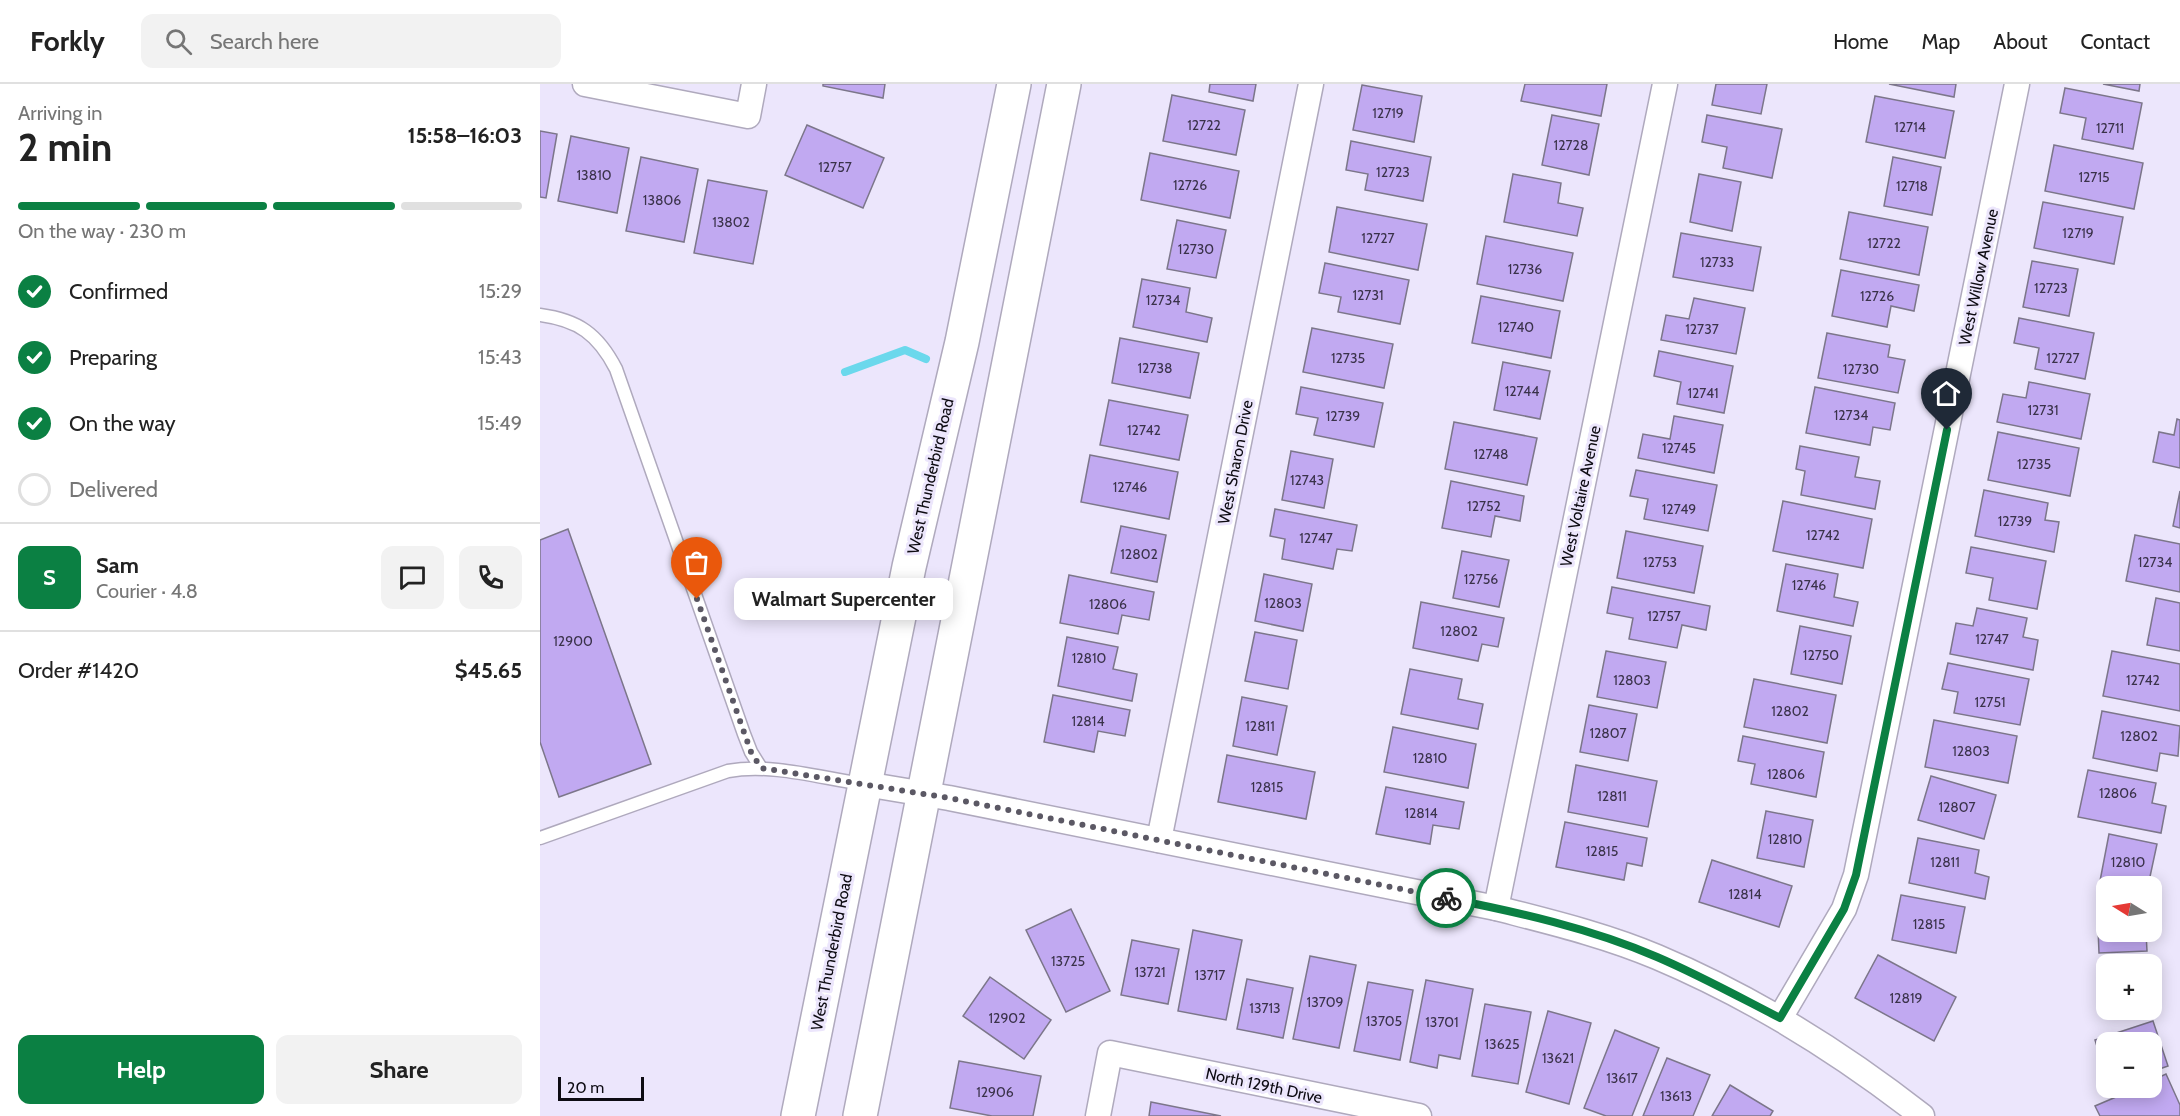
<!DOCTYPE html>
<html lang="en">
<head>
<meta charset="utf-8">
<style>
	body { margin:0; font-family:Cabin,sans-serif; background:#f2f2f2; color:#222; height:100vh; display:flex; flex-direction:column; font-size:22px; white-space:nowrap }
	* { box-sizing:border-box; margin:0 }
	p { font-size:20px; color:#767676 }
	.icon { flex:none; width:33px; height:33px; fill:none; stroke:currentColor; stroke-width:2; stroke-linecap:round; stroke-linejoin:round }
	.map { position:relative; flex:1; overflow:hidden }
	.side { display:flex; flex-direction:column; background:#fff; width:540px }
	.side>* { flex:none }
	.needle { width:39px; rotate:281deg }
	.fabs { position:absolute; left:1556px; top:792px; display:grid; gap:12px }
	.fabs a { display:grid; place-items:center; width:66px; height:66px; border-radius:12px; background:#fff; box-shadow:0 3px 15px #0003; font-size:30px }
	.scale { position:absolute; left:18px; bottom:15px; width:86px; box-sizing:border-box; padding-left:6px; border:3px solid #0d0b12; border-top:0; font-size:16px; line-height:21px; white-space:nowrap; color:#0d0b12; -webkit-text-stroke:4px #ece6fc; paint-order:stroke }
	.pin { position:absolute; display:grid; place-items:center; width:51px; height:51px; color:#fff; margin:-62px -26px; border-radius:50% 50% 50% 0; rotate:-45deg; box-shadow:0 0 6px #0007 }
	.pin .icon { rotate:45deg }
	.courier { position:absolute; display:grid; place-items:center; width:60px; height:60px; margin:-30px; border:4px solid #0b8043; border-radius:50%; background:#fff; color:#222; box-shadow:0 2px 8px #0007 }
	.bubble { position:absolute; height:42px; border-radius:12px; background:#fff; box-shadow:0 3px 15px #0003; font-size:20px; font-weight:700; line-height:42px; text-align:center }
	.overview em { font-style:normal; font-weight:700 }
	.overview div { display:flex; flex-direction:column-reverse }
	.overview { display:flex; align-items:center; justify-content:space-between; height:102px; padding:0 18px }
	h1 { font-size:39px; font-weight:700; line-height:45px }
	.bar { display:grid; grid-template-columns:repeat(4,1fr); gap:9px 6px; align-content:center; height:72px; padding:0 18px }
	.bar i { height:8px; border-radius:4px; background:#e0e0e0 }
	.bar .selected { background:#0b8043 }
	.bar p { grid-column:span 4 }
	.line { display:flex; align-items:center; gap:15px; padding:0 18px; border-top:2px solid #e0e0e0 }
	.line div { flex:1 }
	.round { display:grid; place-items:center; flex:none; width:63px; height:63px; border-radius:12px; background:#f2f2f2 }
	ol { padding:0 18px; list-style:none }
	li { display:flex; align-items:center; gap:18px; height:66px }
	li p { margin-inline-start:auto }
	li .icon { padding:6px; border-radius:50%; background:#0b8043; color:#fff; stroke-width:4 }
	li:last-child { color:#767676 }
	li i { width:33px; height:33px; border:3px solid #e0e0e0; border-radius:50% }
	.button { display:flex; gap:12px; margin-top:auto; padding:12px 18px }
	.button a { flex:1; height:69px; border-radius:12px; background:#0b8043; color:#fff; font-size:24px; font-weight:700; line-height:69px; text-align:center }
	.button a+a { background:#f2f2f2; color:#222 }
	header { display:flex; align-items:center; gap:36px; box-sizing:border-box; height:84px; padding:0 30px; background:#fff; border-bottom:2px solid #e0e0e0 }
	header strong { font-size:28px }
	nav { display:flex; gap:33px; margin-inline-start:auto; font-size:21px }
	.search { width:420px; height:54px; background:#f2f2f2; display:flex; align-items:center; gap:15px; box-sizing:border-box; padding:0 21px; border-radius:12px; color:#767676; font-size:22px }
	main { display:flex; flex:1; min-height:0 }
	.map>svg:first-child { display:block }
</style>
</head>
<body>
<header>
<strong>Forkly</strong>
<div class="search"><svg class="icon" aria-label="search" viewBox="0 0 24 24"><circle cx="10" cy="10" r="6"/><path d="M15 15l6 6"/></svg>Search here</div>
<nav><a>Home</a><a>Map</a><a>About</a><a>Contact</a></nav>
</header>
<main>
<section class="side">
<div class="overview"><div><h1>2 min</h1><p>Arriving in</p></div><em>15:58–16:03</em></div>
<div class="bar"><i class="selected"></i><i class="selected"></i><i class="selected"></i><i></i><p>On the way · 230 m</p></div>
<ol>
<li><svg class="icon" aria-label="check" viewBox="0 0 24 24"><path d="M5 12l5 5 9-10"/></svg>Confirmed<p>15:29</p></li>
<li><svg class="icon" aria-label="check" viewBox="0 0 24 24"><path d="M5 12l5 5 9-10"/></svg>Preparing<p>15:43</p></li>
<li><svg class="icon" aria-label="check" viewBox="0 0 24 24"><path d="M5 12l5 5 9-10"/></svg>On the way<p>15:49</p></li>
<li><i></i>Delivered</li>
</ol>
<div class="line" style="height:108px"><b class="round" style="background:#0b8043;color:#fff">S</b><div><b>Sam</b><p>Courier · 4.8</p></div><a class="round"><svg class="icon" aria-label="chat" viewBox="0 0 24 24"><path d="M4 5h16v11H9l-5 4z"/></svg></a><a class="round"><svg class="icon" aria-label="phone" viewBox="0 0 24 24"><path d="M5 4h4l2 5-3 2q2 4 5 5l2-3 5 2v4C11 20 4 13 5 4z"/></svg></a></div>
<div class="line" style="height:78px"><div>Order #1420</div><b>$45.65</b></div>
<div class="button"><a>Help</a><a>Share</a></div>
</section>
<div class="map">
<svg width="1640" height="1032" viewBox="0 0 1640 1032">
	<rect width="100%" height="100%" fill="#ece6fc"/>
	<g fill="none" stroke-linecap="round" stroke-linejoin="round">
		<!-- stream -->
		<polyline stroke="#6bd8ec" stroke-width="8" points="305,288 365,266 386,275"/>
	</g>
	<!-- building -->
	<g fill="#c1a9f1" stroke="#7c768a" stroke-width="1.5">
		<polygon points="283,0 345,0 343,14 283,2"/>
		<polygon points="670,0 716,0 713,17 669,8"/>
		<polygon points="985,0 1067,0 1061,32 981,17"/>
		<polygon points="1176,0 1227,0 1221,30 1172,21"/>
		<polygon points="1349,0 1416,0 1414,13"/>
		<polygon points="1563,0 1600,0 1599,7"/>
		<polygon points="822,1 882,12 874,58 813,46"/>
		<polygon points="1525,4 1602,19 1593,65 1542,55 1546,34 1520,29"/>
		<polygon points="632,11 705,26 696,71 623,57"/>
		<polygon points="1335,12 1414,27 1405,74 1326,58"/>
		<polygon points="1012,31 1059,40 1049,91 1002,81"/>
		<polygon points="1167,31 1242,45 1232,94 1183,84 1187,63 1162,58"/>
		<polygon points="267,41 344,74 323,124 245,91"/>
		<polygon points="0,47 17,50 6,114 0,113"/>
		<polygon points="31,52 89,64 77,129 18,117"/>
		<polygon points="811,57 891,73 883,117 825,106 828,90 806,86"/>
		<polygon points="1514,61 1603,79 1594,125 1505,107"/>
		<polygon points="610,69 699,87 690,134 601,116"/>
		<polygon points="101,73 158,85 144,158 86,147"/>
		<polygon points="1353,73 1401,83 1392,131 1344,122"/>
		<polygon points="973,90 1021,99 1018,119 1043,124 1037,152 964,138"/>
		<polygon points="1159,90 1201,98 1192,147 1150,138"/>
		<polygon points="168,96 227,107 213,180 154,169"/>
		<polygon points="1503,118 1583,133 1574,180 1494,164"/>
		<polygon points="797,123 887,140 878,186 789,168"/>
		<polygon points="1309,128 1388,143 1379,191 1300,175"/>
		<polygon points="637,136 686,146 676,194 627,185"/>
		<polygon points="1141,149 1221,163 1213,207 1133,193"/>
		<polygon points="946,152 1033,169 1023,217 937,200"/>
		<polygon points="1492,177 1538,185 1529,232 1483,223"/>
		<polygon points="785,179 869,196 860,240 798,228 801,213 779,209"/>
		<polygon points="1301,186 1379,201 1374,227 1351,222 1347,243 1292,232"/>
		<polygon points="602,195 650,204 646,228 672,234 667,258 593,243"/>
		<polygon points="941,212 1020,227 1011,274 932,259"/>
		<polygon points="1154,214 1205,224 1196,270 1121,256 1126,231 1149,235"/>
		<polygon points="1479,234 1554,249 1545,295 1495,285 1499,264 1474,259"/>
		<polygon points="772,244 853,260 844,304 763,288"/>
		<polygon points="1287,249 1350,261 1348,273 1365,276 1358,309 1278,294"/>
		<polygon points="580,254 659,269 650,314 572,299"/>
		<polygon points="1119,267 1193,282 1184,329 1137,320 1141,298 1114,292"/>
		<polygon points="963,278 1010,287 1000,335 954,326"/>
		<polygon points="1489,298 1550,310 1541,355 1457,338 1463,310 1486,314"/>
		<polygon points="761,303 843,319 834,363 774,351 778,334 756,330"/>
		<polygon points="1275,303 1355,319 1350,346 1333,343 1330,361 1266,349"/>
		<polygon points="569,316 648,331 639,376 560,361"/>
		<polygon points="1134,332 1183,341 1174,389 1098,374 1103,350 1130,355"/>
		<polygon points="1637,335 1640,336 1640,384 1613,378 1619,348 1634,351"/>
		<polygon points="914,338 997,354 987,401 905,385"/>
		<polygon points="1458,348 1539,364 1530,412 1448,396"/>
		<polygon points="1260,362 1319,373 1315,393 1340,397 1335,425 1261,411 1265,387 1256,385"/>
		<polygon points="751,367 793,375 784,424 742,416"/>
		<polygon points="550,371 638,388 629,435 541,418"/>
		<polygon points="1096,386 1177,401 1168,447 1104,435 1108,415 1090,412"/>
		<polygon points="911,397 984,412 980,437 955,432 951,453 902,444"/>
		<polygon points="1444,406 1508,419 1505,436 1519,438 1514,468 1435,452"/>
		<polygon points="1640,407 1640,444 1633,442"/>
		<polygon points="1243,417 1332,435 1323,484 1233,467"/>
		<polygon points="735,425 817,441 812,467 797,465 793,485 742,475 745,455 730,452"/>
		<polygon points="581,442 626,451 617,498 571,489"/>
		<polygon points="28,445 111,680 19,713 0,658 0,456"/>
		<polygon points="1086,447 1163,462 1154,509 1077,494"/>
		<polygon points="1595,451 1640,460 1640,508 1586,497"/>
		<polygon points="1431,463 1506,477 1497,525 1449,516 1453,494 1426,489"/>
		<polygon points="922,467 969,476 959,523 913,514"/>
		<polygon points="1246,480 1298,490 1294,513 1318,518 1313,542 1237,527"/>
		<polygon points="724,490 772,500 763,547 715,537"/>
		<polygon points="529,491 614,508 609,536 582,531 578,550 520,539"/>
		<polygon points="1072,503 1170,522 1166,546 1142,541 1137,564 1089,555 1093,534 1067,529"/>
		<polygon points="1616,514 1640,519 1640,567 1607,561"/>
		<polygon points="881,518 964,534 958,563 942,560 938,577 873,564"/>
		<polygon points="1437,524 1487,534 1483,553 1498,556 1493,586 1410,570 1416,539 1433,542"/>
		<polygon points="1260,542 1311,552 1302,600 1251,590"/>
		<polygon points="715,548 757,556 748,605 705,597"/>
		<polygon points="527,553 578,563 573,585 597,590 592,617 518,602"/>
		<polygon points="1066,567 1126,578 1117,624 1057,613"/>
		<polygon points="1572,567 1640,580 1640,627 1563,612"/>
		<polygon points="1408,579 1489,595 1480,641 1414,629 1418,608 1402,605"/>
		<polygon points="870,585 922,595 918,615 943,620 938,645 861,630"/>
		<polygon points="1214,595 1296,611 1287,659 1204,643"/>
		<polygon points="513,611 590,626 585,652 558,647 554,668 504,658"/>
		<polygon points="702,613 747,622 737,671 693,662"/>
		<polygon points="1049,621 1097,630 1088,677 1040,668"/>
		<polygon points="1562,627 1640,642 1638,672 1620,669 1617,687 1553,674"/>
		<polygon points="1394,636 1477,652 1468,699 1385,683"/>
		<polygon points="853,643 936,660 928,704 844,688"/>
		<polygon points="1203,652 1284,668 1276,713 1211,700 1215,680 1198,677"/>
		<polygon points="687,671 775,688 766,735 678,718"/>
		<polygon points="1036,681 1117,697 1108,743 1028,728"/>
		<polygon points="1548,686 1616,699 1612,719 1626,722 1621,749 1538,733"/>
		<polygon points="1391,692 1456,711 1444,755 1378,736"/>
		<polygon points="846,703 924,718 919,745 893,741 890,760 836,750"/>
		<polygon points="1226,727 1273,736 1264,783 1217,774"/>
		<polygon points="1025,738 1107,754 1102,782 1087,779 1084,796 1016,783"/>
		<polygon points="1569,750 1617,760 1608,802 1587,802 1560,797"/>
		<polygon points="1378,754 1439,766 1435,789 1449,793 1445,815 1369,799"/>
		<polygon points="1172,776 1252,802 1239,843 1159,818"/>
		<polygon points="1361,811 1425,823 1416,869 1352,856"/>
		<polygon points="1557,820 1566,820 1566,848 1606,848 1607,867 1559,869"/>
		<polygon points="531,825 570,907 526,928 486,846"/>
		<polygon points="653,846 702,856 686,936 638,927"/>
		<polygon points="592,856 639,865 628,920 581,911"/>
		<polygon points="1338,871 1416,913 1394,957 1315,914"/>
		<polygon points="770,872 816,881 799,964 753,955"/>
		<polygon points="1610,877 1610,880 1566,880 1566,925 1564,925 1563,878"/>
		<polygon points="450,893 511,936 484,975 423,932"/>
		<polygon points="707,895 753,904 743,954 697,945"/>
		<polygon points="886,896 933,905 920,975 899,971 897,984 870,978"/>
		<polygon points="828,898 873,906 860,976 814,967"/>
		<polygon points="945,920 991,928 978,1000 932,992"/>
		<polygon points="1008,927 1051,939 1029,1020 986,1008"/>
		<polygon points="1613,937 1628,982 1611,988 1611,958 1566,958 1566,991 1555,956"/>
		<polygon points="1075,946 1119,964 1092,1032 1066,1032 1044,1024"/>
		<polygon points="1127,974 1170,991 1153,1032 1103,1032"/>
		<polygon points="419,977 501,992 493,1032 452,1032 410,1024"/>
		<polygon points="1626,990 1640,1021 1640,1032 1560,1032 1555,1022 1597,1004 1611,1004 1611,997"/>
		<polygon points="1190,1001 1233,1027 1230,1032 1172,1032"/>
		<polygon points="611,1018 681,1032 609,1032"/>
	</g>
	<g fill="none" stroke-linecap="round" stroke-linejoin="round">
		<!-- lane casing -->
		<g stroke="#afa9bd" stroke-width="15">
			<g id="lane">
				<path d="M0,231c38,5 58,19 76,54l128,365 7,18 10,16"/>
				<path d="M0,754l188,-67c44,-8 92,7 135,13"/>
			</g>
		</g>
		<!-- street casing -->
		<g stroke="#afa9bd" stroke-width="27">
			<g id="street">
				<polyline points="45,0 208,32 214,0"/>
				<path d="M325,700l84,14 547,110c54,14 109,27 161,49 97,41 182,94 265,159"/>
				<polyline points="619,756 771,0"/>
				<polyline points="956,824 1125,0"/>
				<polyline points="1240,934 1304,825 1316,791 1477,0"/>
				<polyline points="558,1032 570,969 879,1032"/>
			</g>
		</g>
		<!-- secondary casing -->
		<g stroke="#afa9bd" stroke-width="36">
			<g id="secondary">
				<polyline points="258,1032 369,483 422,258 474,0"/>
				<polyline points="320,1032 524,0"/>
			</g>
		</g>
		<!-- lane -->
		<use href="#lane" stroke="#fff" stroke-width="12"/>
		<!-- street -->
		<use href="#street" stroke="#fff" stroke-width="24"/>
		<!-- secondary -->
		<use href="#secondary" stroke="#fff" stroke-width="33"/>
	</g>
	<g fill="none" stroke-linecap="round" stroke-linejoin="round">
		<!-- done -->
		<polyline stroke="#5b5864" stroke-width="6" stroke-dasharray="0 10.8" points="157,515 211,668 221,684 409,714 906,814"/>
		<!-- route -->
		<path stroke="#0b8043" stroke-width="8" d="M906,814c71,14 144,30 211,59 42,18 82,40 123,61l64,-109 12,-34 91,-445"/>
	</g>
	<g text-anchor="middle" stroke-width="6" stroke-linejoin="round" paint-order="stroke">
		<!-- number labels -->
		<g font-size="14" fill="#3a324a">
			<text x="848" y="34">12719</text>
			<text x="664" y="46">12722</text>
			<text x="1370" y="48">12714</text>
			<text x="1570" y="49">12711</text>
			<text x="1031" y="66">12728</text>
			<text x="295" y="88">12757</text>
			<text x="853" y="93">12723</text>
			<text x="54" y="96">13810</text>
			<text x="1554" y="98">12715</text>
			<text x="650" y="106">12726</text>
			<text x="1372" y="107">12718</text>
			<text x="122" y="121">13806</text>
			<text x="191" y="143">13802</text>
			<text x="1538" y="154">12719</text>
			<text x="838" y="159">12727</text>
			<text x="1344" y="164">12722</text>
			<text x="656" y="170">12730</text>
			<text x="1177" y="183">12733</text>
			<text x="985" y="190">12736</text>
			<text x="1511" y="209">12723</text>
			<text x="828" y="216">12731</text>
			<text x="1337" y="217">12726</text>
			<text x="623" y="221">12734</text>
			<text x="976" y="248">12740</text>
			<text x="1162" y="250">12737</text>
			<text x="808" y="279">12735</text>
			<text x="1523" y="279">12727</text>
			<text x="615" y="289">12738</text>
			<text x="1321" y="290">12730</text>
			<text x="982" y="312">12744</text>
			<text x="1163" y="314">12741</text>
			<text x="1503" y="331">12731</text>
			<text x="1311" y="336">12734</text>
			<text x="803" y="337">12739</text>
			<text x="604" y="351">12742</text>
			<text x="1139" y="369">12745</text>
			<text x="951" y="375">12748</text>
			<text x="1494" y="385">12735</text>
			<text x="767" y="401">12743</text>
			<text x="590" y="408">12746</text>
			<text x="944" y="427">12752</text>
			<text x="1139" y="430">12749</text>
			<text x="1475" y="442">12739</text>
			<text x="1283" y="456">12742</text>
			<text x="776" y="459">12747</text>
			<text x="599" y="475">12802</text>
			<text x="1120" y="483">12753</text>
			<text x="1615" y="483">12734</text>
			<text x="941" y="500">12756</text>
			<text x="1269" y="506">12746</text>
			<text x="743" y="524">12803</text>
			<text x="568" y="525">12806</text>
			<text x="1124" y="537">12757</text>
			<text x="919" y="552">12802</text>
			<text x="1452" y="560">12747</text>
			<text x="33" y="562">12900</text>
			<text x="1281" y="576">12750</text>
			<text x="549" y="579">12810</text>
			<text x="1092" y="601">12803</text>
			<text x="1603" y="601">12742</text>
			<text x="1450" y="623">12751</text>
			<text x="1250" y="632">12802</text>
			<text x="548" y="642">12814</text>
			<text x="720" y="647">12811</text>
			<text x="1068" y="654">12807</text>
			<text x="1599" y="657">12802</text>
			<text x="1431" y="672">12803</text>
			<text x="890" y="679">12810</text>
			<text x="1246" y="695">12806</text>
			<text x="727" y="708">12815</text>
			<text x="1578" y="714">12806</text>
			<text x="1072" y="717">12811</text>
			<text x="1417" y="728">12807</text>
			<text x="881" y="734">12814</text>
			<text x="1245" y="760">12810</text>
			<text x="1062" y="772">12815</text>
			<text x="1405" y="783">12811</text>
			<text x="1588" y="783">12810</text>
			<text x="1205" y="815">12814</text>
			<text x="1389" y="845">12815</text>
			<text x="528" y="882">13725</text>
			<text x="610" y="893">13721</text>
			<text x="670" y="896">13717</text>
			<text x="1366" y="919">12819</text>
			<text x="785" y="923">13709</text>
			<text x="725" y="929">13713</text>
			<text x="467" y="939">12902</text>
			<text x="844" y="942">13705</text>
			<text x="902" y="943">13701</text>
			<text x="962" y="965">13625</text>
			<text x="1018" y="979">13621</text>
			<text x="1082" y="999">13617</text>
			<text x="455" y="1013">12906</text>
			<text x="1136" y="1017">13613</text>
		</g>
		<!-- street labels -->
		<g font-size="16" fill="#0d0b12" stroke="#ece6fc">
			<text transform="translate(1438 193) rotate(-78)" y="6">West Willow Avenue</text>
			<text transform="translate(695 378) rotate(-79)" y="6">West Sharon Drive</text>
			<text transform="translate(390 392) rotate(-77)" y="6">West Thunderbird Road</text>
			<text transform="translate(1040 412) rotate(-78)" y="6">West Voltaire Avenue</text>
			<text transform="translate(291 868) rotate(-79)" y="6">West Thunderbird Road</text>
			<text transform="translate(724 1001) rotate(12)" y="6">North 129th Drive</text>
		</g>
	</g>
</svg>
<div class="fabs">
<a><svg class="needle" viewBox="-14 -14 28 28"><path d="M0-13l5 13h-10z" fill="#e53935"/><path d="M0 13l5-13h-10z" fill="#767676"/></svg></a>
<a>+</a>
<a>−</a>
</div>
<div class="scale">20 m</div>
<div class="pin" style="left:157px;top:515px;background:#ea580c"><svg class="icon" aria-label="bag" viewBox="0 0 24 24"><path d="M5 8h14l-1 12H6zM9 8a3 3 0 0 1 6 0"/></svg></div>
<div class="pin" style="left:1407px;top:346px;background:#1f2937"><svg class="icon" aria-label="home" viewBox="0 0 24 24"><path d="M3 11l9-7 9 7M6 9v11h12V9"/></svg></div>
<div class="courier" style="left:906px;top:814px"><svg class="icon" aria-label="bike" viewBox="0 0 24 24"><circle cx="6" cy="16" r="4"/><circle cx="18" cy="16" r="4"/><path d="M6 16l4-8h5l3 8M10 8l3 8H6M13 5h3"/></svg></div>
<div class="bubble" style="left:194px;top:494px;width:219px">Walmart Supercenter</div>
</div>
</main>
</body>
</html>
